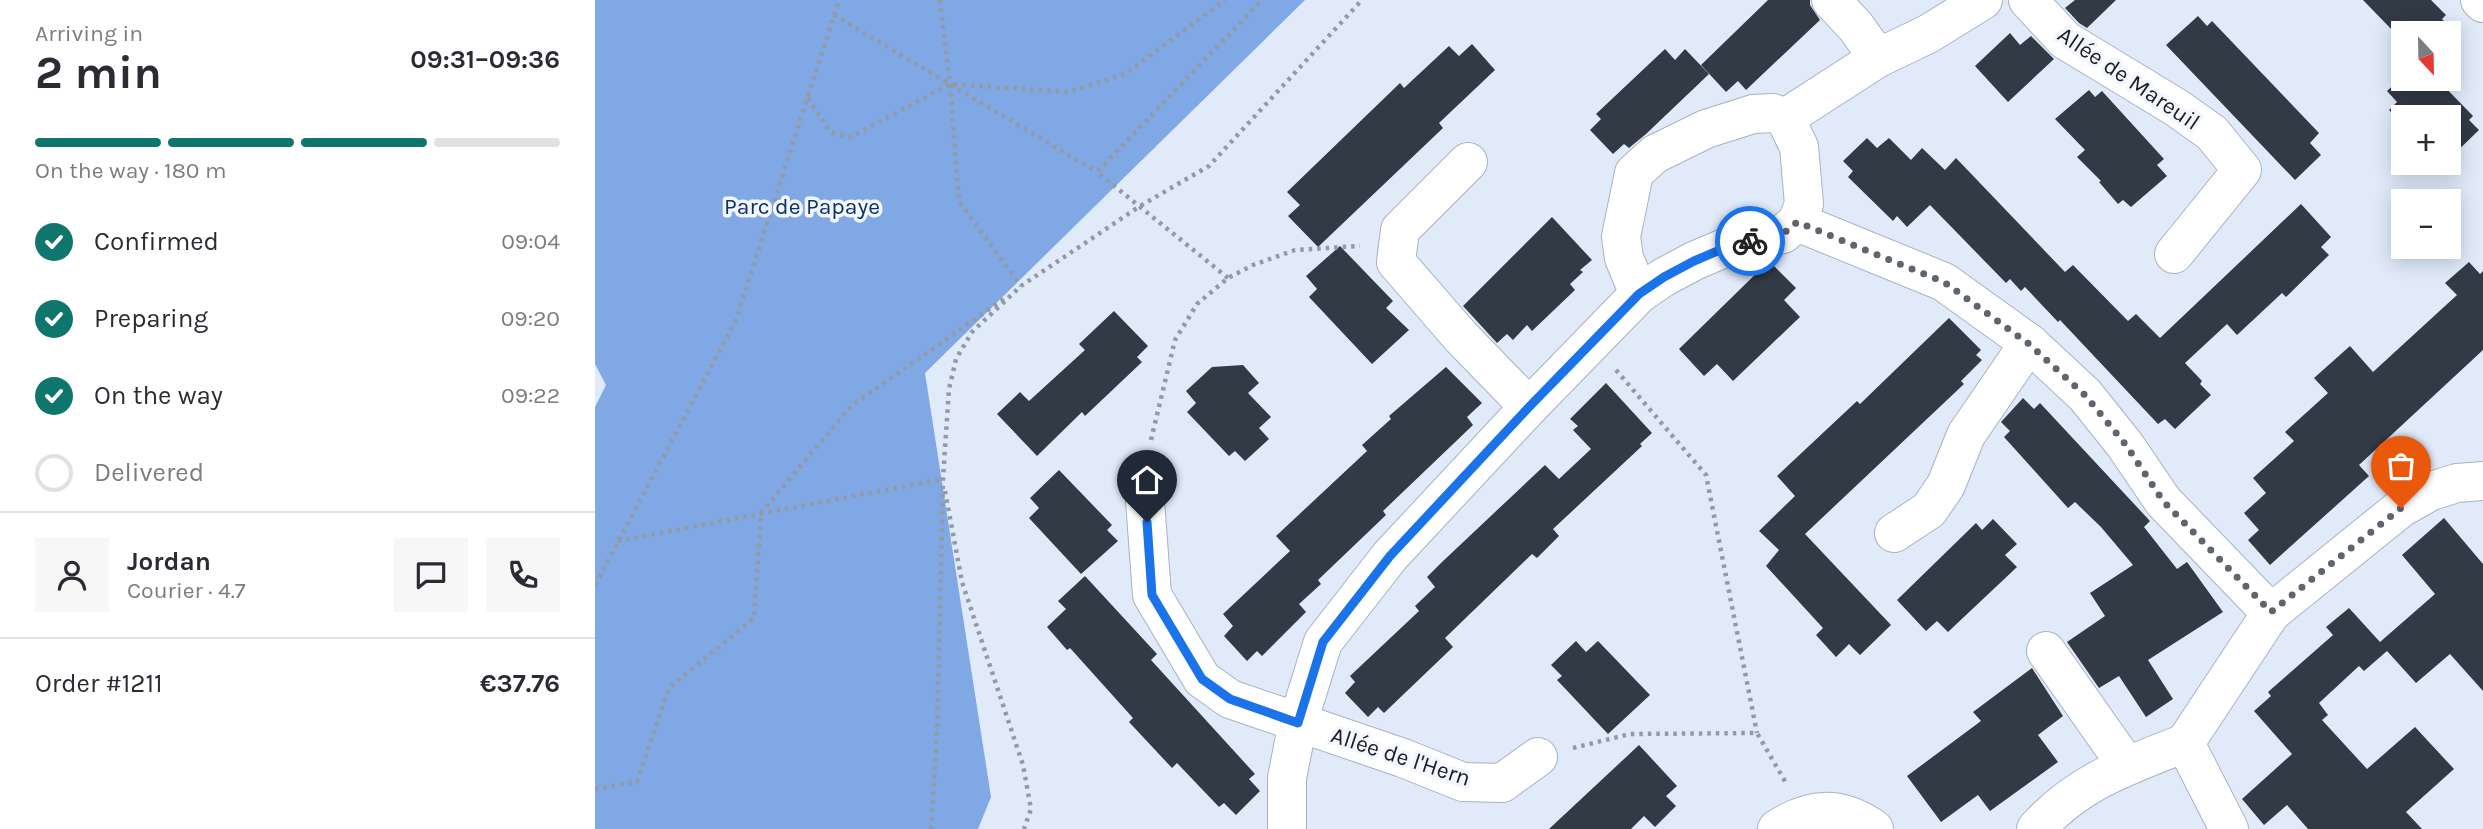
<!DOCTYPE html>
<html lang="en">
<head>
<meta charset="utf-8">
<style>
	body { margin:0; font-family:Karla,sans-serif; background:#f7f7f7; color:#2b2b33; height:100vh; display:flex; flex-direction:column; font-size:26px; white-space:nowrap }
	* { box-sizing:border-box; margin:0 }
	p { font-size:23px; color:#7c7c81 }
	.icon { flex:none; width:38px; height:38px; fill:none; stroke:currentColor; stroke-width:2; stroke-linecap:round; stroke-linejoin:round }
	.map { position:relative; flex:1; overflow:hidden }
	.panel { display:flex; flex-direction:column; background:#fff; width:595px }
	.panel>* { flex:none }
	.needle { width:46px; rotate:158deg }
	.buttons { position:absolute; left:1796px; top:21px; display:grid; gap:14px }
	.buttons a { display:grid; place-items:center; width:70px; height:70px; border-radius:0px; background:#fff; box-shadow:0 4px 18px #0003; font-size:35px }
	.pin { position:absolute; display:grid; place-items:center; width:60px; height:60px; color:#fff; margin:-72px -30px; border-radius:50% 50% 50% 0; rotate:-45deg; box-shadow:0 0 7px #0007 }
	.pin .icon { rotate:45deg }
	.courier { position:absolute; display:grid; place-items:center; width:70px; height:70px; margin:-35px; border:5px solid #1a73e8; border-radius:50%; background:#fff; color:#222; box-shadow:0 2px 9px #0007 }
	.head em { font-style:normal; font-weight:700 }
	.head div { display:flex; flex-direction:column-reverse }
	.head { display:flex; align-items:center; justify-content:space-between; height:119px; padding:0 35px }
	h1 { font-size:46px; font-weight:700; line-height:52px }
	.bar { display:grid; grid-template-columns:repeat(4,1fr); gap:10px 7px; align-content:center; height:84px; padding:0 35px }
	.bar i { height:9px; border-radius:5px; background:#e1e1e2 }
	.bar .selected { background:#0f766e }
	.bar p { grid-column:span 4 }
	.line { display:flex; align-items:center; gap:18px; padding:0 35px; border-top:2px solid #e1e1e2 }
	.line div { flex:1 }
	.round { display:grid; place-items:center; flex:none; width:74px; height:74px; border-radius:0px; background:#f7f7f7 }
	ol { padding:0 35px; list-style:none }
	li { display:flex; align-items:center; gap:21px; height:77px }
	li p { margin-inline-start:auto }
	li .icon { padding:7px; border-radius:50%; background:#0f766e; color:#fff; stroke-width:4 }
	li:last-child { color:#7c7c81 }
	li i { width:38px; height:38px; border:4px solid #e1e1e2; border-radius:50% }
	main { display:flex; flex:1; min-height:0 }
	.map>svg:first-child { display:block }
</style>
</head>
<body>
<main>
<section class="panel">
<div class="head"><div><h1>2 min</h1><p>Arriving in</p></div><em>09:31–09:36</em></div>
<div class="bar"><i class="selected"></i><i class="selected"></i><i class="selected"></i><i></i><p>On the way · 180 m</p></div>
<ol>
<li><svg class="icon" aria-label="check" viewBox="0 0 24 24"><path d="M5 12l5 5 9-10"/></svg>Confirmed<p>09:04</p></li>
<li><svg class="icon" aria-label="check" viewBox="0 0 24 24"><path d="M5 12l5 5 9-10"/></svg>Preparing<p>09:20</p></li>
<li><svg class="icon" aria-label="check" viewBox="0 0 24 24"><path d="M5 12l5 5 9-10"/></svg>On the way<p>09:22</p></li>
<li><i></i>Delivered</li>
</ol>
<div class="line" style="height:126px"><a class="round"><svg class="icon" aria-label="person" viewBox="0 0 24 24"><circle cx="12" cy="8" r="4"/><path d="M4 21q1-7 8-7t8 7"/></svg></a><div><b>Jordan</b><p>Courier · 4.7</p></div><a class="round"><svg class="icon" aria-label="chat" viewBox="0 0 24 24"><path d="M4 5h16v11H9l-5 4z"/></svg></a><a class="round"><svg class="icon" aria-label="phone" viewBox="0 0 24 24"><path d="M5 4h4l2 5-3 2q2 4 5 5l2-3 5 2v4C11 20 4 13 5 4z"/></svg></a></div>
<div class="line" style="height:91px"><div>Order #1211</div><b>€37.76</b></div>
</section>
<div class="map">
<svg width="1888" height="829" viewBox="0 0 1888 829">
	<rect width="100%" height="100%" fill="#e0eaf9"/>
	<!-- forest -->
	<polygon fill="#7fa8e5" points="0,0 710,0 330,373 396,797 383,829 0,829 0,407 11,385 0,364"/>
	<!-- building -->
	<g fill="#323a45">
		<polygon points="1173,0 1215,0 1215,5 1225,20 1151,90 1143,81 1131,92 1106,65"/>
		<polygon points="1480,0 1521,0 1492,28 1484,23 1470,8"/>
		<polygon points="1768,0 1836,0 1851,15 1847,19 1861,33 1800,33"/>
		<polygon points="1603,16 1612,26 1617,21 1724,133 1715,143 1726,155 1700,180 1571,45"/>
		<polygon points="1415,33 1425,45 1436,36 1459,59 1413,102 1380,66"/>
		<polygon points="877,44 900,70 844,123 848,128 723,247 693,216 705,205 692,192 805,83 809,88 854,46 864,56"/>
		<polygon points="1070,49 1080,60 1090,49 1114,74 1051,134 1034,148 1029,144 1018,154 995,130 1006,119 1001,114"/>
		<polygon points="1808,76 1808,79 1842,79 1878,116 1874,120 1884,130 1853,160 1853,117 1808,117 1808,124 1794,110 1802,102 1792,91"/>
		<polygon points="1494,90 1500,97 1507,91 1569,159 1562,165 1572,176 1536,207 1528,200 1523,204 1504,182 1506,181 1482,157 1490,150 1460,119"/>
		<polygon points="1272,138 1282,148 1294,138 1316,160 1327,148 1350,170 1361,158 1470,272 1478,265 1533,321 1541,314 1565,338 1706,204 1736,237 1726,247 1734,255 1691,297 1687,293 1642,335 1632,324 1590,363 1607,381 1605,384 1616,395 1580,429 1570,419 1563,424 1465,320 1463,322 1430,287 1426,291 1415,279 1411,283 1335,205 1312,227 1302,216 1298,221 1253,177 1258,171 1248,161"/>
		<polygon points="957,217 997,260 985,270 988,272 975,284 980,290 937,331 932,325 918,340 912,334 902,343 868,306"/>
		<polygon points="745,246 798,301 791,308 814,330 777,364 714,297 722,289 711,276"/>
		<polygon points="1174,261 1201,288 1189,300 1205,317 1138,381 1122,364 1109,376 1084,349"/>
		<polygon points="1874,262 1885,274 1888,271 1888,350 1764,465 1774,476 1675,565 1653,540 1664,530 1649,513 1671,493 1658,478 1699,441 1690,432 1733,393 1719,378 1755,346 1778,372 1862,295 1850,283"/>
		<polygon points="519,311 553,346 542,357 547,362 490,416 487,412 442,456 402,414 425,392 434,401 490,350 484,344"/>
		<polygon points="1354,318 1386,350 1381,355 1387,360 1366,381 1369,384 1210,534 1296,625 1265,655 1254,644 1241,657 1221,635 1228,628 1171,566 1184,550 1164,531 1200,496 1182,476 1262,401 1265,404"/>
		<polygon points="648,365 664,383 653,393 676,417 664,428 674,439 650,461 640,451 634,456 592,412 601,403 591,391 617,367"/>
		<polygon points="851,367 887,403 872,417 878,425 788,511 791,515 723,580 726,584 704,604 711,612 667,656 662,651 652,661 629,636 638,626 628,614 695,551 681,536 772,451 767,445 796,419 794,416"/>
		<polygon points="1011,383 1057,433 1045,444 1047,446 958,529 964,536 942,558 937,554 850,638 858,647 789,713 783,707 773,717 750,693 760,682 755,676 824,611 820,606 840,587 832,577 846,563 950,465 964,479 996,449 978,430 983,426 975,419"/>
		<polygon points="1428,398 1439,409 1445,403 1555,521 1549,527 1582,569 1592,562 1628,612 1553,660 1578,699 1551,717 1524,676 1504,688 1472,642 1510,616 1495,593 1538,565 1506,527 1480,502 1473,508 1409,437 1415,431 1406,422"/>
		<polygon points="464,470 517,525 512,530 523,541 486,574 434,518 444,508 435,498"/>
		<polygon points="1849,518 1888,564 1888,691 1855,654 1821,683 1792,651 1769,671 1764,666 1724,703 1733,715 1727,720 1772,769 1820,727 1859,769 1811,812 1827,829 1713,829 1692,805 1669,825 1647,799 1697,754 1659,711 1676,696 1673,692 1738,635 1731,627 1754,608 1785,642 1840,594 1807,555"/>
		<polygon points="1398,519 1422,544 1410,555 1422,567 1353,632 1342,621 1331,631 1302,600 1381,523 1387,530"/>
		<polygon points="490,576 562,654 556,660 660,774 654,779 665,791 641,815 629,803 624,807 582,763 577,768 534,722 538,718 475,648 472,650 452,627 471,609 463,601"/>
		<polygon points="981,641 991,652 1003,641 1055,695 1013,734 962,680 967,676 956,665"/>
		<polygon points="1437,668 1468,716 1443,735 1463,762 1395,811 1383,795 1346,822 1312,776 1386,721 1378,712"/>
		<polygon points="1044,745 1082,786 1071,796 1081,806 1060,827 1049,816 1036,829 954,829"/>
	</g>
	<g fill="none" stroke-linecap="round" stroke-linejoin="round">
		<!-- minor casing -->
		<g stroke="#a8b2c0" stroke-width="40">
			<g id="minor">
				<polyline points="1236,0 1261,27 1283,58"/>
				<polyline points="1433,0 1470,40 1582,108 1617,133 1647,170 1579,254"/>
				<polyline points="1885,0 1888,3"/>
				<polygon points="1178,113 1190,118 1204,147 1209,204 1202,222 1188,234 1139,244 1099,261 1069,277 1044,294 1029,258 1026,237 1039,173 1060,154 1111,129 1158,114"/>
				<polyline points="1190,118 1283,58 1333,34 1388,0"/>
				<polyline points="873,162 805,230 801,262 866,337 934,407"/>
				<polyline points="1202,222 1349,282 1434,343 1490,395 1530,445 1568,501 1676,613"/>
				<polyline points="548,474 557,595 607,679 635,699 808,758 868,782 907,783 943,757"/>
				<polyline points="1299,533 1334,510 1351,485 1371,435 1434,343"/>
				<polyline points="1451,651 1532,766"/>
				<polyline points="1590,743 1676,613 1806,508 1836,491 1862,483 1888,481"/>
				<polyline points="692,829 692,778 703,722 728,642 795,556 934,407 1044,294"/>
				<path d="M1441,829c43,-48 91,-63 149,-86l44,86"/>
			</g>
		</g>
		<!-- tertiary casing -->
		<g stroke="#a8b2c0" stroke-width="40">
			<path id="tertiary" d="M1182,829c34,-22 63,-24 97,0"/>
		</g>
		<!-- path -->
		<g stroke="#939aa5" stroke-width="4.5" stroke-dasharray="3.5 5" stroke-linecap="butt">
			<polyline points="345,0 355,84 364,201 426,286"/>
			<polyline points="239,15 502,172"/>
			<polyline points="213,98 236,133 256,137 355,84 473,92 530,74 630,0"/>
			<polyline points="633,278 502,172 667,0"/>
			<polyline points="1021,370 1111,475 1162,733"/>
			<polyline points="556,440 580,340 602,304 633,278 658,265 700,250 765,246"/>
			<polyline points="350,491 367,582 428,765 436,809 429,829"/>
			<polyline points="23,541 348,479"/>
			<polyline points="0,585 141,320 244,0"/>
			<polyline points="978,748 1035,734 1162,733 1191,783"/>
			<polyline points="0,789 42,782 74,688 159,618 166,513 256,406 413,296"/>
			<polyline points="336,829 342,732 348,478 354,389 361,359 377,332 426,286 545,206 614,166 767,0"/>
		</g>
		<!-- minor -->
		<use href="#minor" stroke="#fff" stroke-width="38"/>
		<!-- tertiary -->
		<use href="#tertiary" stroke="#fff" stroke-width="38"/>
	</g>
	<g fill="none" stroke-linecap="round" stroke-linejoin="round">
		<!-- done -->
		<polyline stroke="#5f656e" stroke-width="7" stroke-dasharray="0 12.6" points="1155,241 1188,234 1202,222 1349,282 1434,344 1490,395 1531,445 1568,501 1676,612 1806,508"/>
		<!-- route -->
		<polyline stroke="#1a73e8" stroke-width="9" points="552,522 557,595 607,679 635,699 703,723 728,642 795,556 934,407 1044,294 1069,277 1099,261 1139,244 1155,241"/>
	</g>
	<g text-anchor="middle" stroke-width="7" stroke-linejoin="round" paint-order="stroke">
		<!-- street labels -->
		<g font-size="23" fill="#1a1e23" stroke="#f3f7fd">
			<text transform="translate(1534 78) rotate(34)" y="8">Allée de Mareuil</text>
			<text transform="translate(806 756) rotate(18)" y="8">Allée de l'Hern</text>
		</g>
		<!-- park labels -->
		<g font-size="23" fill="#0b3167" stroke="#f3f7fd">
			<text x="207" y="214">Parc de Papaye</text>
		</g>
	</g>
</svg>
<div class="buttons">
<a><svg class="needle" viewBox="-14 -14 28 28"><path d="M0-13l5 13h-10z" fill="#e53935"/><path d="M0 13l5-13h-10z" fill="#7c7c81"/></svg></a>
<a>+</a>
<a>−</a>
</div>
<div class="pin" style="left:1806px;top:508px;background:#ea580c"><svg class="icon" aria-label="bag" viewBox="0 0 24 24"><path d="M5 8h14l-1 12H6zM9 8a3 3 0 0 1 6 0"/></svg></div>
<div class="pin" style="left:552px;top:522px;background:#1f2937"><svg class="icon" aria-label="home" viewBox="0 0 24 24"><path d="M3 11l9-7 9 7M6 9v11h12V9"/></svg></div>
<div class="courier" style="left:1155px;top:241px"><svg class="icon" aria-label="bike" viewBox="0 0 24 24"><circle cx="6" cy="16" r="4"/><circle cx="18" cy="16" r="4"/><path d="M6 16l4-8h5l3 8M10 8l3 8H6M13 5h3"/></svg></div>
</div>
</main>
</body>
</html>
